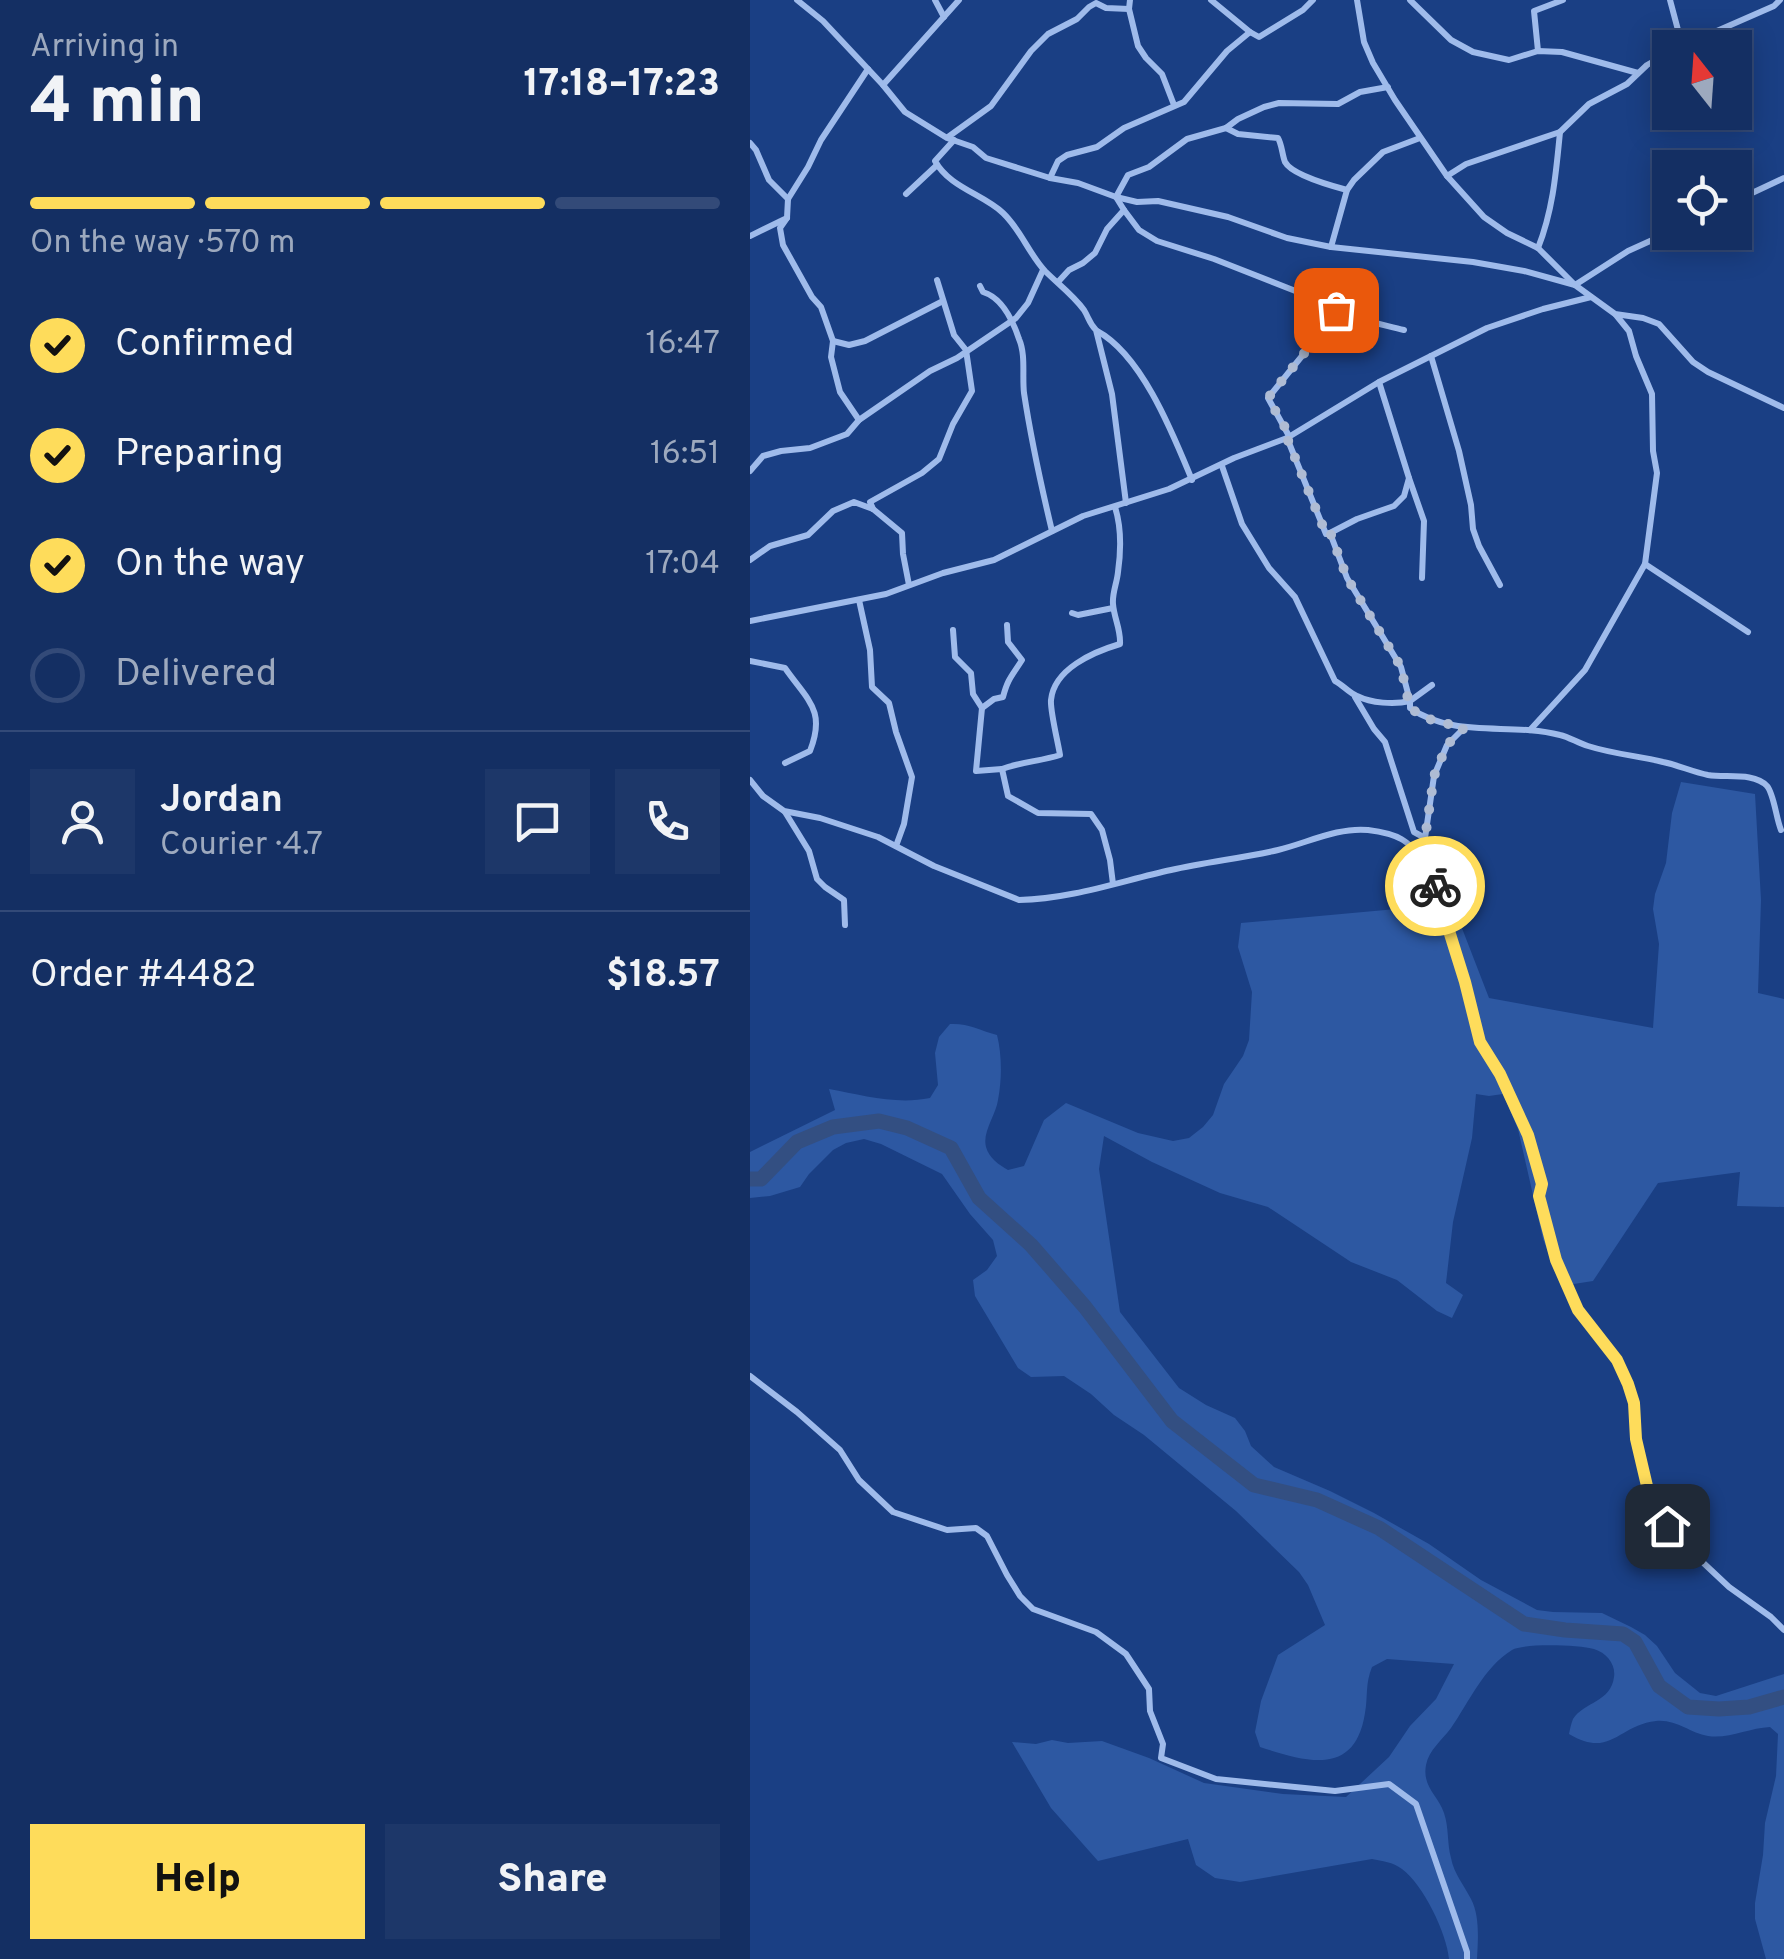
<!DOCTYPE html>
<html lang="en">
<head>
<meta charset="utf-8">
<style>
	body { margin:0; font-family:Overpass,sans-serif; background:#1d3769; color:#f1f3f6; height:100vh; display:flex; flex-direction:column; font-size:38px; white-space:nowrap }
	* { box-sizing:border-box; margin:0 }
	p { font-size:32px; color:#9da9be }
	.icon { flex:none; width:55px; height:55px; fill:none; stroke:currentColor; stroke-width:2; stroke-linecap:round; stroke-linejoin:round }
	.map { position:relative; flex:1; overflow:hidden }
	.side { display:flex; flex-direction:column; background:#142f63; width:750px }
	.side>* { flex:none }
	.needle { width:65px; rotate:343deg }
	.buttons { position:absolute; left:902px; top:30px; display:grid; gap:20px }
	.buttons a { display:grid; place-items:center; width:100px; height:100px; border-radius:0px; background:#142f63; box-shadow:0 5px 25px #0003,0 0 0 2px #334a78; font-size:50px }
	.pin { position:absolute; display:grid; place-items:center; width:85px; height:85px; color:#fff; margin:-42px; border-radius:20px; box-shadow:0 5px 15px #0006 }
	.courier { position:absolute; display:grid; place-items:center; width:100px; height:100px; margin:-50px; border:8px solid #fedc5b; border-radius:50%; background:#fff; color:#222; box-shadow:0 2px 12px #0007 }
	.overview em { font-style:normal; font-weight:800 }
	.overview div { display:flex; flex-direction:column-reverse }
	.overview { display:flex; align-items:center; justify-content:space-between; height:170px; padding:0 30px }
	h1 { font-size:65px; font-weight:800; line-height:75px }
	.bar { display:grid; grid-template-columns:repeat(4,1fr); gap:15px 10px; align-content:center; height:120px; padding:0 30px }
	.bar i { height:12px; border-radius:8px; background:#334a78 }
	.bar .selected { background:#fedc5b }
	.bar p { grid-column:span 4 }
	.line { display:flex; align-items:center; gap:25px; padding:0 30px; border-top:2px solid #334a78 }
	.line div { flex:1 }
	.round { display:grid; place-items:center; flex:none; width:105px; height:105px; border-radius:0px; background:#1d3769 }
	ol { padding:0 30px; list-style:none }
	li { display:flex; align-items:center; gap:30px; height:110px }
	li p { margin-inline-start:auto }
	li .icon { padding:10px; border-radius:50%; background:#fedc5b; color:#111; stroke-width:4 }
	li:last-child { color:#9da9be }
	li i { width:55px; height:55px; border:5px solid #334a78; border-radius:50% }
	.button { display:flex; gap:20px; margin-top:auto; padding:20px 30px }
	.button a { flex:1; height:115px; border-radius:0px; background:#fedc5b; color:#111; font-size:40px; font-weight:800; line-height:115px; text-align:center }
	.button a+a { background:#1d3769; color:#f1f3f6 }
	main { display:flex; flex:1; min-height:0 }
	.map>svg:first-child { display:block }
</style>
</head>
<body>
<main>
<section class="side">
<div class="overview"><div><h1>4 min</h1><p>Arriving in</p></div><em>17:18–17:23</em></div>
<div class="bar"><i class="selected"></i><i class="selected"></i><i class="selected"></i><i></i><p>On the way · 570 m</p></div>
<ol>
<li><svg class="icon" aria-label="check" viewBox="0 0 24 24"><path d="M5 12l5 5 9-10"/></svg>Confirmed<p>16:47</p></li>
<li><svg class="icon" aria-label="check" viewBox="0 0 24 24"><path d="M5 12l5 5 9-10"/></svg>Preparing<p>16:51</p></li>
<li><svg class="icon" aria-label="check" viewBox="0 0 24 24"><path d="M5 12l5 5 9-10"/></svg>On the way<p>17:04</p></li>
<li><i></i>Delivered</li>
</ol>
<div class="line" style="height:180px"><a class="round"><svg class="icon" aria-label="person" viewBox="0 0 24 24"><circle cx="12" cy="8" r="4"/><path d="M4 21q1-7 8-7t8 7"/></svg></a><div><b>Jordan</b><p>Courier · 4.7</p></div><a class="round"><svg class="icon" aria-label="chat" viewBox="0 0 24 24"><path d="M4 5h16v11H9l-5 4z"/></svg></a><a class="round"><svg class="icon" aria-label="phone" viewBox="0 0 24 24"><path d="M5 4h4l2 5-3 2q2 4 5 5l2-3 5 2v4C11 20 4 13 5 4z"/></svg></a></div>
<div class="line" style="height:130px"><div>Order #4482</div><b>$18.57</b></div>
<div class="button"><a>Help</a><a>Share</a></div>
</section>
<div class="map">
<svg width="1034" height="1959" viewBox="0 0 1034 1959">
	<rect width="100%" height="100%" fill="#1a3f84"/>
	<!-- green -->
	<path fill="#2d58a2" d="M931,782l74,12 6,106 -3,93 26,6v208l-47,-1 3,-34 -82,11 -65,98 -32,5 -18,-47 -25,-110 -15,-35 -14,2 -13,-2 -4,44 -19,84 -7,61 17,12 -11,23 -15,-7 -40,-31 -46,-18 -83,-55 -48,-14 -68,-31 -48,-26 -5,33 21,143 59,76 27,17 29,13 10,13 6,15 23,21 56,24 44,22 55,31 52,36 56,30 16,2 49,1 29,14 14,8 12,11 18,27 25,20 16,3 68,-22v285h-18l-11,-40v-16l8,-48 2,-32 11,-47 2,-42 -8,-7c-21,1 -41,12 -62,9 -18,-3 -32,-17 -52,-15 -38,4 -45,38 -87,13 1,-5 2,-10 4,-15 11,-17 38,-17 41,-42 2,-12 -7,-24 -20,-28 -15,-4 -70,-6 -82,1 -28,17 -43,52 -61,78 -9,12 -22,22 -25,37 -4,22 12,30 18,48 5,14 3,31 7,45 3,16 13,27 20,41 9,17 7,41 6,60h-28c-2,-25 -26,-75 -47,-90 -9,-7 -20,-8 -30,-10l-132,23 -25,-4 -19,-13 -8,-26 -90,22 -47,-53 -39,-66 24,2 16,-4 16,3 34,-2 47,17 55,25 79,11 63,3 43,-40 21,-31 26,-27 18,-35 -67,-5 -15,8c-7,17 -4,29 -7,46 -10,64 -58,49 -105,34l-5,-15 6,-31 17,-46 47,-30 -17,-40 -9,-13 -63,-61 -92,-76 -30,-20 -23,-21 -27,-18 -33,1 -13,-9 -43,-72 -2,-16 14,-10 10,-14 -4,-16 -23,-26 -28,-40 -61,-30 -17,-5 -18,4 -13,7 -24,24 -9,13 -30,9 -20,2v-46l85,-42 -6,-21c33,6 67,16 101,9l8,-13 -3,-32 4,-16 11,-13c18,-1 29,6 47,11 5,20 5,44 1,65 -2,15 -16,32 -12,47 3,11 13,18 22,23l16,-4 20,-46 22,-17 72,30 35,8 16,-3 14,-11 10,-12 11,-31 19,-28 6,-16 3,-48 -14,-45 3,-24 188,-17 14,-13 10,12 36,93 164,30 6,-84 -6,-35 2,-15 11,-31 6,-50z"/>
	<g fill="none" stroke-linecap="round" stroke-linejoin="round">
		<!-- river -->
		<polyline stroke="#334f82" stroke-width="15" points="0,1179 11,1179 47,1142 83,1127 129,1121 157,1128 201,1148 229,1198 281,1245 335,1307 422,1421 504,1485 567,1500 629,1528 774,1624 815,1630 873,1634 885,1642 909,1686 938,1707 969,1709 999,1707 1034,1697"/>
		<!-- street -->
		<g stroke="#9fbbeb" stroke-width="6">
			<polyline points="47,0 73,21 133,85 155,112 197,138 223,147 236,158 300,178 328,183 366,197 387,202 408,201 478,217 537,238 581,247 723,262 774,271 825,285 878,251 920,232"/>
			<polyline points="185,0 194,17"/>
			<polyline points="380,0 379,9 388,46 396,58 412,74 424,105"/>
			<polyline points="461,0 500,32"/>
			<polyline points="607,0 614,42 623,63 645,100 697,176 734,217 757,233 788,248 825,285 865,314 893,318 909,324 943,362 958,372 1034,408"/>
			<polyline points="660,0 701,40 723,52 759,60 788,51 812,52 888,73"/>
			<polyline points="920,0 932,45"/>
			<polyline points="928,48 1024,6 1030,0"/>
			<polyline points="788,51 784,11 813,0"/>
			<polyline points="133,85 209,0"/>
			<path d="M476,128l12,6 40,4c4,7 4,16 7,24 7,13 47,24 62,28"/>
			<polyline points="198,137 241,106 281,51 298,34 327,19 339,7 346,3 356,8 379,9"/>
			<path d="M204,140l-19,21c15,27 48,33 68,52 18,17 26,41 42,58 13,13 28,24 39,39 5,8 5,13 12,20l16,64 14,109"/>
			<polyline points="0,143 6,150 19,180 38,199"/>
			<polyline points="697,176 716,164 810,132 839,104 877,84 897,65 920,52"/>
			<polyline points="300,178 308,161 317,155 347,147 374,128 434,102 477,51 500,32 509,37 553,10 563,0"/>
			<polyline points="156,194 187,165"/>
			<polyline points="985,201 1034,178"/>
			<path d="M374,210l15,20 18,11 57,18 112,44c23,16 51,20 78,27"/>
			<polyline points="37,218 30,228 33,245 62,297 71,307 83,341 81,357 90,392 109,420"/>
			<polyline points="0,236 37,218 38,199 58,167 71,140 118,69"/>
			<polyline points="581,247 597,190 604,180 633,152 670,138"/>
			<path d="M788,248c15,-38 18,-75 22,-116"/>
			<polyline points="308,282 319,270 333,263 345,253 357,229 374,210 366,197 378,175 399,167 437,139 476,128 488,119 514,107 529,103 588,104 610,92 638,87"/>
			<path d="M230,286l3,6c20,6 30,29 36,47 7,16 3,37 5,54 7,46 17,92 28,138"/>
			<path d="M347,331c45,24 76,103 95,149"/>
			<polyline points="83,341 99,345 115,341 193,301"/>
			<polyline points="681,356 709,451 721,505 723,529 729,546 750,585"/>
			<polyline points="539,436 518,398 577,325 586,310"/>
			<polyline points="537,438 576,534 580,533 597,578 651,667 660,701 682,685"/>
			<path d="M472,466l20,58 27,44 26,29 40,84c8,4 14,12 22,15 14,7 37,9 53,5v7c45,31 99,14 150,27 9,2 18,8 28,11 25,8 51,10 75,16 15,3 30,10 45,13 18,3 46,-3 59,11 7,8 9,32 14,44"/>
			<polyline points="0,471 13,456 31,451 60,448 97,434 109,420 180,371 207,358 266,318 278,303 293,270"/>
			<polyline points="659,478 674,521 672,578"/>
			<polyline points="123,509 120,502 172,473 189,459 203,424 222,391 216,350 204,335 187,280"/>
			<polyline points="580,533 607,519 644,506 654,496 659,478 629,382"/>
			<polyline points="0,560 20,546 58,535 83,511 104,502 123,509 152,533 153,554 159,585"/>
			<polyline points="895,564 998,632"/>
			<polyline points="109,600 120,650 122,687 139,703 146,732 162,777 154,824 146,846"/>
			<polyline points="322,613 328,615 363,608"/>
			<polyline points="0,621 136,594 193,573 244,560 333,516 419,489 484,458 537,438 629,382 737,328 793,309 841,297"/>
			<polyline points="203,630 205,657 221,673 223,694 232,708 226,771 252,769 258,796 288,813 341,814 352,830 360,860 363,884"/>
			<path d="M0,661l35,7c23,33 41,42 25,83l-25,12"/>
			<polyline points="605,697 624,729 635,742 664,832 675,838"/>
			<path d="M232,708l12,-9 9,-2c5,-19 9,-21 19,-37l-14,-18 -1,-17"/>
			<polyline points="714,728 697,745 684,776 675,838 678,863 715,982 730,1042 750,1074 778,1135 792,1184 789,1196 807,1260 828,1310 867,1360 878,1384 885,1403 887,1439 901,1503 917,1526 946,1556 979,1587 1021,1617 1034,1630"/>
			<polyline points="780,730 835,670 895,564 907,473 903,451 902,394 886,356 879,331 866,315"/>
			<path d="M252,769c19,-7 39,-8 58,-14 -2,-13 -10,-44 -9,-55 3,-31 42,-48 69,-56 1,-14 -6,-26 -7,-40 -1,-11 4,-21 5,-32 3,-21 3,-46 -3,-65"/>
			<path d="M0,780l13,16 21,15 36,7 58,19 56,29 85,34c52,-1 102,-19 152,-30 35,-8 72,-12 107,-20 29,-7 60,-23 90,-20 32,4 38,10 59,32"/>
			<polyline points="35,812 59,851 67,879 75,887 94,900 95,925"/>
			<polyline points="0,1376 47,1412 90,1450 109,1480 143,1512 197,1530 226,1528 237,1536 257,1575 270,1596 283,1609 346,1632 376,1654 399,1689 400,1711 413,1744 411,1758 466,1779 585,1791 639,1784 666,1804 717,1952 717,1959"/>
		</g>
	</g>
	<g fill="none" stroke-linecap="round" stroke-linejoin="round">
		<!-- done -->
		<polyline stroke="#afbcd4" stroke-width="10" stroke-dasharray="0 18" points="586,310 577,325 518,398 540,436 537,438 576,534 580,532 597,578 651,667 660,708 675,718 714,728 697,745 684,776 675,838 678,863 685,886"/>
		<!-- route -->
		<polyline stroke="#fedc5b" stroke-width="12" points="685,886 715,982 730,1042 750,1074 778,1135 792,1184 789,1196 806,1260 828,1310 867,1360 878,1384 884,1403 886,1439 901,1503 917,1526"/>
	</g>
</svg>
<div class="buttons">
<a><svg class="needle" viewBox="-14 -14 28 28"><path d="M0-13l5 13h-10z" fill="#e53935"/><path d="M0 13l5-13h-10z" fill="#9da9be"/></svg></a>
<a><svg class="icon" aria-label="locate" viewBox="0 0 24 24"><circle cx="12" cy="12" r="6"/><path d="M12 2v4M12 18v4M2 12h4M18 12h4"/></svg></a>
</div>
<div class="pin" style="left:586px;top:310px;background:#ea580c"><svg class="icon" aria-label="bag" viewBox="0 0 24 24"><path d="M5 8h14l-1 12H6zM9 8a3 3 0 0 1 6 0"/></svg></div>
<div class="pin" style="left:917px;top:1526px;background:#1f2937"><svg class="icon" aria-label="home" viewBox="0 0 24 24"><path d="M3 11l9-7 9 7M6 9v11h12V9"/></svg></div>
<div class="courier" style="left:685px;top:886px"><svg class="icon" aria-label="bike" viewBox="0 0 24 24"><circle cx="6" cy="16" r="4"/><circle cx="18" cy="16" r="4"/><path d="M6 16l4-8h5l3 8M10 8l3 8H6M13 5h3"/></svg></div>
</div>
</main>
</body>
</html>
